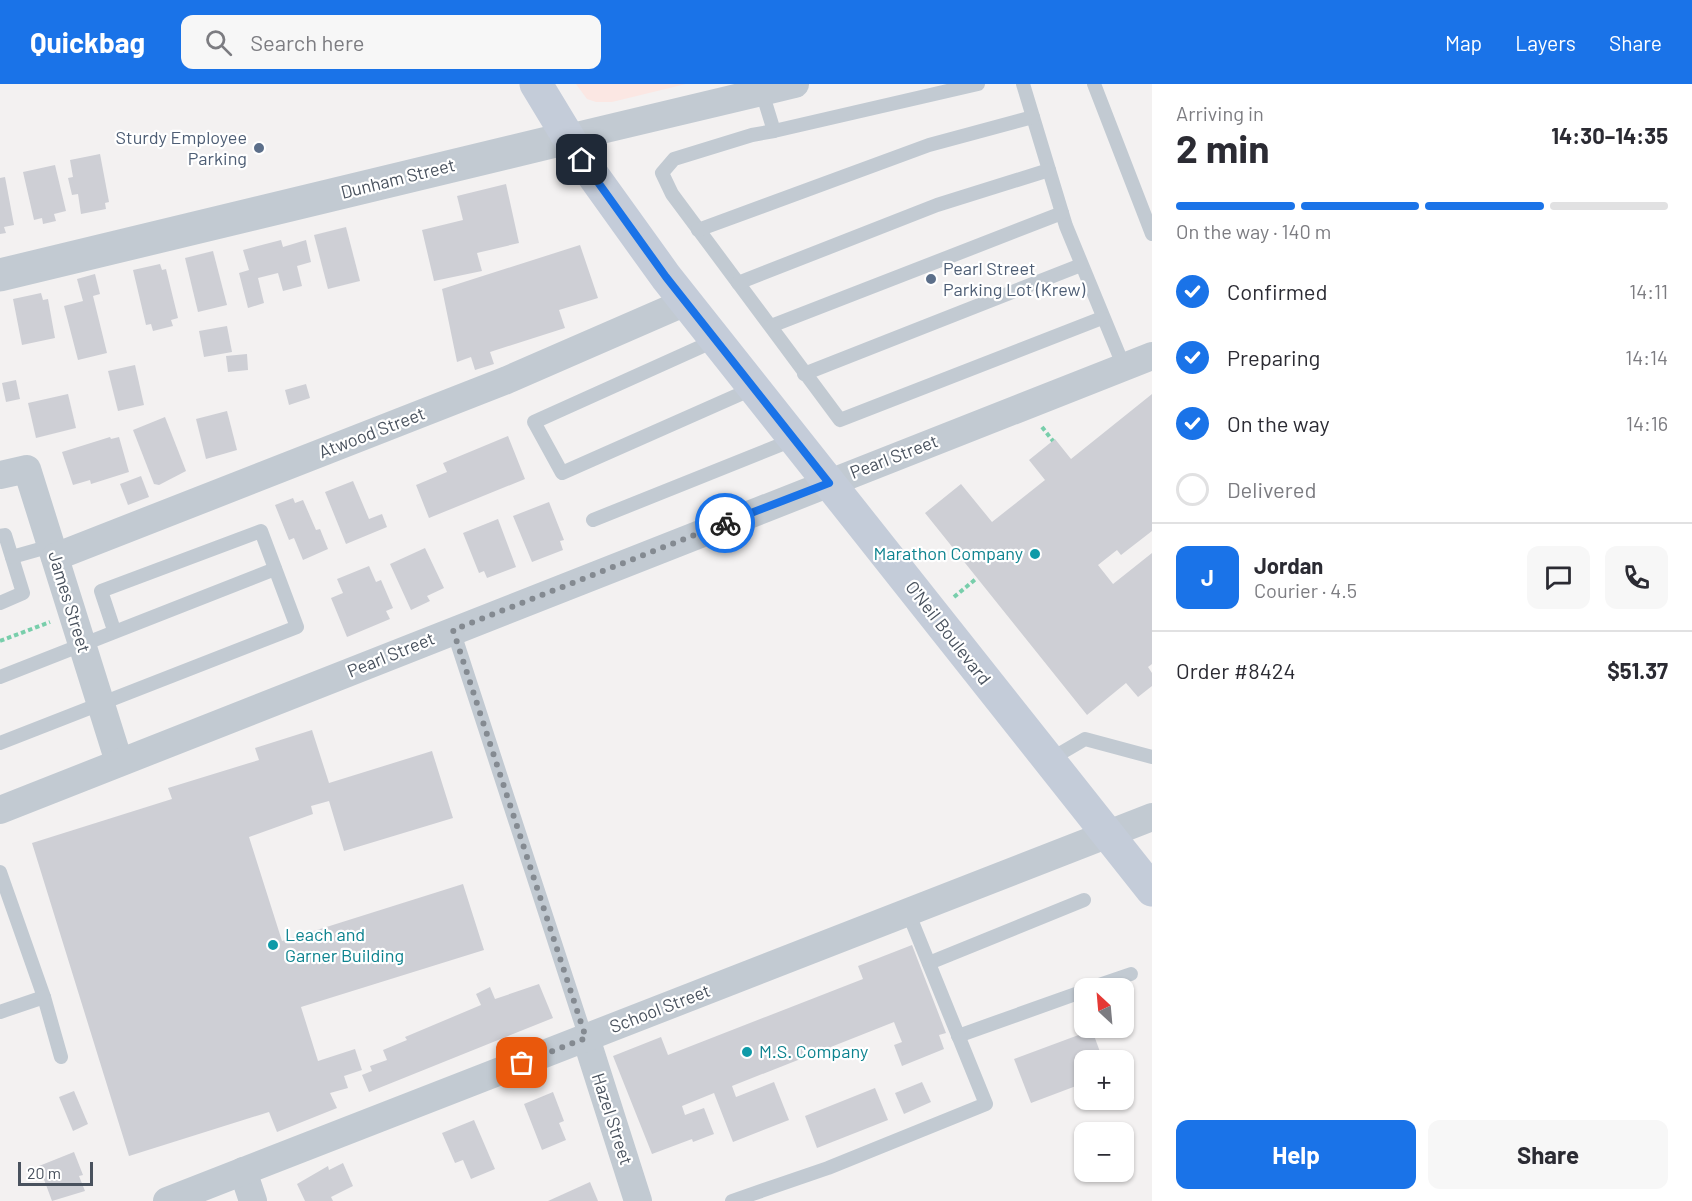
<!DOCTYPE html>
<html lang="en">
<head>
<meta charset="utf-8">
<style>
	body { margin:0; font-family:Barlow,sans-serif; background:#f7f7f7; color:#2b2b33; height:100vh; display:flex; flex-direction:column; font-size:22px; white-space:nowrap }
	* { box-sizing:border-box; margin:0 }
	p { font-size:20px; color:#7c7c81 }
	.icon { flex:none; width:33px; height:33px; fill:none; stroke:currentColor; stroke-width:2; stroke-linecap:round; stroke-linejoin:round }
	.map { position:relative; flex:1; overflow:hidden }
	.panel { display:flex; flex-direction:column; background:#fff; width:540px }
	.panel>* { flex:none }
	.needle { width:39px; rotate:334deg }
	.tools { position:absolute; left:1074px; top:894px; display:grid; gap:12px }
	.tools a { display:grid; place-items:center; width:60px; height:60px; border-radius:12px; background:#fff; box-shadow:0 2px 4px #0004; font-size:30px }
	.scale { position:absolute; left:18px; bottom:15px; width:75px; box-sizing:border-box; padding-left:6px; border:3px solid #49525e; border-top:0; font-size:16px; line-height:21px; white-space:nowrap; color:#49525e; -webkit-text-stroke:4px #fff; paint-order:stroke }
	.pin { position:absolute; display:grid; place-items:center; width:51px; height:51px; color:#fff; margin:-26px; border-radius:12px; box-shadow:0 3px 9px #0006 }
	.courier { position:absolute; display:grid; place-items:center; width:60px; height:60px; margin:-30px; border:4px solid #1a73e8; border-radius:50%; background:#fff; color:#222; box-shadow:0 2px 8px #0007 }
	.summary em { font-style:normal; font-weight:700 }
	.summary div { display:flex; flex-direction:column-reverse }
	.summary { display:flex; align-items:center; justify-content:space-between; height:102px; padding:0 24px }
	h1 { font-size:39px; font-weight:700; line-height:45px }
	.bar { display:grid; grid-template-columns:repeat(4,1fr); gap:9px 6px; align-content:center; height:72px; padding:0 24px }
	.bar i { height:8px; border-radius:4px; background:#e1e1e2 }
	.bar .selected { background:#1a73e8 }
	.bar p { grid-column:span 4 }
	.line { display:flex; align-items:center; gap:15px; padding:0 24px; border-top:2px solid #e1e1e2 }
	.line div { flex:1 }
	.round { display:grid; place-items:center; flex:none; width:63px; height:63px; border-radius:12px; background:#f7f7f7 }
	ol { padding:0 24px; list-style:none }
	li { display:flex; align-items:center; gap:18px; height:66px }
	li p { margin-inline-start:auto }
	li .icon { padding:6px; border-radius:50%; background:#1a73e8; color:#fff; stroke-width:4 }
	li:last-child { color:#7c7c81 }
	li i { width:33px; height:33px; border:3px solid #e1e1e2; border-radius:50% }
	.button { display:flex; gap:12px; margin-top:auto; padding:12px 24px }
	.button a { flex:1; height:69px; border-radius:12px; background:#1a73e8; color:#fff; font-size:24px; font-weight:700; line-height:69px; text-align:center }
	.button a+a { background:#f7f7f7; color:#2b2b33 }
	header { display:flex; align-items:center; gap:36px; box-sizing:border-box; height:84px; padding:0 30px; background:#1a73e8; color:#fff }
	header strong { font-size:28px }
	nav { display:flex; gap:33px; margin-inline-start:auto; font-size:21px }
	.search { width:420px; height:54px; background:#f7f7f7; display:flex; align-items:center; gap:15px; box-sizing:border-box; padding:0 21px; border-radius:12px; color:#7c7c81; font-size:22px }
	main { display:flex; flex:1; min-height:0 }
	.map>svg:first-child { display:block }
</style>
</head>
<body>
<header>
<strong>Quickbag</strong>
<div class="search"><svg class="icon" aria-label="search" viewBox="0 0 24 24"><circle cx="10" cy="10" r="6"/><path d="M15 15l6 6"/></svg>Search here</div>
<nav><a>Map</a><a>Layers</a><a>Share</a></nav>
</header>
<main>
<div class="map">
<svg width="1152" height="1117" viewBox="0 0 1152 1117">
	<rect width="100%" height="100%" fill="#f3f1f1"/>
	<!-- medical -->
	<polygon fill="#fbe7e3" points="576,0 686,0 612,18 596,18 587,15"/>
	<!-- building -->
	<g fill="#cecfd5">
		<polygon points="100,70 109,118 105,119 106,125 81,130 78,110 72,111 68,94 73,93 70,76"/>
		<polygon points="55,81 66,127 54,130 56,137 43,140 42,134 34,136 23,88"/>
		<polygon points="5,93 14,141 4,143 6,149 0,150 0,94"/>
		<polygon points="506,100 519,159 477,169 482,187 434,197 422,146 463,136 457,112"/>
		<polygon points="346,143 360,197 328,205 314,151"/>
		<polygon points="281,156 283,163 306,156 311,178 297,182 302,202 283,207 278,189 258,194 264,219 248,224 239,189 249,186 243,166"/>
		<polygon points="580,161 598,214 559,226 565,244 490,268 494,280 475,286 471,273 457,278 442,205"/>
		<polygon points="213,167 227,221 198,228 185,174"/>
		<polygon points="160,180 162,186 166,185 178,234 171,236 173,242 153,247 151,240 146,241 133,186"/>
		<polygon points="95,190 100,210 93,212 107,269 78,276 64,222 83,217 77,195"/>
		<polygon points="41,209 43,216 48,215 55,254 22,261 13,215"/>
		<polygon points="227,242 232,268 204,273 199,247"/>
		<polygon points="247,270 248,286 228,288 226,272"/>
		<polygon points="135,281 144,321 118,327 108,287"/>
		<polygon points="16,296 20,315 6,318 2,299"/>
		<polygon points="306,300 310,314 289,321 285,306"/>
		<polygon points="68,310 76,344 36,354 28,319"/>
		<polygon points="1152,310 1152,447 1121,471 1117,466 1098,481 1113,500 1152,469 1152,580 1148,583 1152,589 1152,602 1138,613 1126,599 1087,631 925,429 961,400 992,438 1045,396 1029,376 1055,355 1071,375"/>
		<polygon points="227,327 237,366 206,375 196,335"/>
		<polygon points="165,333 186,387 159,401 154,400 133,346"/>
		<polygon points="508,352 525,395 429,434 416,401 447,388 443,379"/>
		<polygon points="110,353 111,355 119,353 129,388 91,400 90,396 73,401 62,368"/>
		<polygon points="141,392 149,413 128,421 120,400"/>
		<polygon points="353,397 369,435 382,430 387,443 346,460 325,408"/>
		<polygon points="293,414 295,419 303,416 316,446 320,445 328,465 303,476 294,454 289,456 275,421"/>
		<polygon points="549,418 564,456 560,457 563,466 532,478 513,432"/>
		<polygon points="498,435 516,483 487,494 484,487 479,489 463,449"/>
		<polygon points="425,464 444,504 427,512 430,517 411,526 390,480"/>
		<polygon points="369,482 376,498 381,496 393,524 386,527 390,535 347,553 331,514 343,509 337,495"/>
		<polygon points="312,646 329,699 432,667 453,734 344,767 329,717 311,722 313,730 249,753 282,857 463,800 484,866 301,923 318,977 355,965 362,986 344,992 348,1004 330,1009 337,1024 277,1048 269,1028 129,1072 32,759 172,715 168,704 259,676 255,664"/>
		<polygon points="912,861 946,949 939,951 944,965 902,982 894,961 902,958 894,938 732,1002 736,1013 774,998 789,1036 733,1058 714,1009 682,1022 685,1031 704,1024 714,1050 693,1058 692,1055 652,1070 613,972 661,953 668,971 863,895 858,882"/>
		<polygon points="539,900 553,934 369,1008 362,991 372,987 370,982 387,976 383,966 407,956 405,953 481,921 476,910 490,903 495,915"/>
		<polygon points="1092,946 1103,976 1084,976 1084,999 1031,1019 1014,975"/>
		<polygon points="922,998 931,1018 904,1030 895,1009"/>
		<polygon points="875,1004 888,1036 817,1064 805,1032"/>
		<polygon points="74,1007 88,1040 73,1047 59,1013"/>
		<polygon points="553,1008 564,1037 559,1039 566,1056 542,1066 524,1020"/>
		<polygon points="474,1036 495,1085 471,1095 463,1076 455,1079 442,1049"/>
		<polygon points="74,1068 83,1091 79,1092 85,1107 52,1117 39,1082"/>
		<polygon points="343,1079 353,1102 331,1113 333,1117 305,1117 297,1100 328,1082 329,1086"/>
		<polygon points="590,1098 598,1117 548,1117"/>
	</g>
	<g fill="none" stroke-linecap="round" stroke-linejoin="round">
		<!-- path -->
		<g stroke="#78ceab" stroke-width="4" stroke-dasharray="4.5 3" stroke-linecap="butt">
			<polyline points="1042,343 1053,357"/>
			<polyline points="954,513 977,494"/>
			<polyline points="0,557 50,538"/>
		</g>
		<!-- service -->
		<g stroke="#c2cad2" stroke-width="14">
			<polyline points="1023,0 1066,142 1124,283"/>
			<polyline points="1094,0 1152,150"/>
			<polyline points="762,8 774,47 752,51 674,75 662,89 672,110 840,336 1102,234"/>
			<polyline points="774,47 978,0"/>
			<polyline points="698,146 929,61 1033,33"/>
			<polyline points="738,199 937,121 1049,86"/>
			<polyline points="771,242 1062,129"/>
			<polyline points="716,256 534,338 562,389 754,304"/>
			<polyline points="804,290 1081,181"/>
			<polyline points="593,436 795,355"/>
			<polyline points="0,452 5,451 23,509 0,519"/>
			<polyline points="12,473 51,462"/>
			<polyline points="453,546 586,954"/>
			<polyline points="0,593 275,485"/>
			<polyline points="0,659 297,543 261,447 101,507 114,546"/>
			<polyline points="1049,676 1085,655 1152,673"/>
			<polyline points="0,788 44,913 0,928"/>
			<polyline points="929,879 1084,816"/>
			<polyline points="1090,904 1131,890"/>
			<polyline points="44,913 61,973"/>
			<polyline points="958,952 1084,907"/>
			<polyline points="732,1117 828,1084 986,1020 908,828"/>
		</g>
		<!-- minor -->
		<g stroke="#c2cad2" stroke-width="28">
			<polyline points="568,54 795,0"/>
			<polyline points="0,391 27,385 119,678"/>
			<polyline points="55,473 507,296 686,218"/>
			<polyline points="0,726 1152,272"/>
			<polyline points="586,954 638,1117"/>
			<polyline points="243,1087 253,1117"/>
			<polyline points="167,1117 1152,733"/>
		</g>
		<!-- tertiary -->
		<polyline stroke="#c2cad2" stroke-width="33" points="0,191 568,54"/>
		<!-- secondary -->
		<polyline stroke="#c4ccd9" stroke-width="33" points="536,0 582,76 666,193 1152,806"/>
	</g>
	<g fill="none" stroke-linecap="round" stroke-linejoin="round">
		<!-- done -->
		<polyline stroke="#848a91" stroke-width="6" stroke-dasharray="0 10.8" points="522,979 586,954 453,546 725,439"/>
		<!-- route -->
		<polyline stroke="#1a73e8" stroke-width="8" points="582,76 666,193 829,399 725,439"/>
	</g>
	<!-- markers -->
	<g fill="#5c6f8a" stroke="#fff" stroke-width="2">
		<circle cx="259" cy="64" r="6"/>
		<circle cx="931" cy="195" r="6"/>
	</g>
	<g fill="#0f9aa8" stroke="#fff" stroke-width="2">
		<circle cx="1035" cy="470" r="6"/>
		<circle cx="273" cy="861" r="6"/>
		<circle cx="747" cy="968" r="6"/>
	</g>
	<g text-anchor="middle" stroke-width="4.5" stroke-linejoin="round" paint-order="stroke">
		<!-- service labels -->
		<g font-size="18" fill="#4e5e75" stroke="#fff" text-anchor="end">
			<text x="247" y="60">Sturdy Employee<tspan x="247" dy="21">Parking</tspan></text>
			<text x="943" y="191" text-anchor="start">Pearl Street<tspan x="943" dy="21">Parking Lot (Krew)</tspan></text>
		</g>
		<!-- street labels -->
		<g font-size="18" fill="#49525e" stroke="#fff">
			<text transform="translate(398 95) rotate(-14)" y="6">Dunham Street</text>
			<text transform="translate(372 349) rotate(-21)" y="6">Atwood Street</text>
			<text transform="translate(894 373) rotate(-21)" y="6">Pearl Street</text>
			<text transform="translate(69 518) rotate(73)" y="6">James Street</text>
			<text transform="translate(948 549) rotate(52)" y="6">O'Neil Boulevard</text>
			<text transform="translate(391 571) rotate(-22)" y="6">Pearl Street</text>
			<text transform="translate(660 925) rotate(-21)" y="6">School Street</text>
			<text transform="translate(612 1035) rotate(72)" y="6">Hazel Street</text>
		</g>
		<!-- culture labels -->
		<g font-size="18" fill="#0d838f" stroke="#fff" text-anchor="start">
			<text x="1023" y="476" text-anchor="end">Marathon Company</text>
			<text x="285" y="857">Leach and<tspan x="285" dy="21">Garner Building</tspan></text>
			<text x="759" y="974">M.S. Company</text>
		</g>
	</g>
</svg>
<div class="tools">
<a><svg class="needle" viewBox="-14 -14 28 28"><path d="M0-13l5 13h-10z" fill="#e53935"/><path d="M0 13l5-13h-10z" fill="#7c7c81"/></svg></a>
<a>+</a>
<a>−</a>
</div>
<div class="scale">20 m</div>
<div class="pin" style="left:522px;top:979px;background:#ea580c"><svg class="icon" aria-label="bag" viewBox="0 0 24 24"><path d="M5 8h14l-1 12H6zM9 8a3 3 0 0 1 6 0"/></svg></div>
<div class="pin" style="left:582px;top:76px;background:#1f2937"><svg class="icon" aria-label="home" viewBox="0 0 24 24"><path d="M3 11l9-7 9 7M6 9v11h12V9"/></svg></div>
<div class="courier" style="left:725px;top:439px"><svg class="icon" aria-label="bike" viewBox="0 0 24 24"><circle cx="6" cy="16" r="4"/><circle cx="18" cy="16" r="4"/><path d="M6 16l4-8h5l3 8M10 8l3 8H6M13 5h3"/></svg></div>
</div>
<section class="panel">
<div class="summary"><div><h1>2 min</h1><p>Arriving in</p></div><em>14:30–14:35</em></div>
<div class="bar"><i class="selected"></i><i class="selected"></i><i class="selected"></i><i></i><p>On the way · 140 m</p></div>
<ol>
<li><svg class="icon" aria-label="check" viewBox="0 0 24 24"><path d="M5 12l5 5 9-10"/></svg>Confirmed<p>14:11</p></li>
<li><svg class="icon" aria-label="check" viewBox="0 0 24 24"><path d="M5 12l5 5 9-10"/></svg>Preparing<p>14:14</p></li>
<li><svg class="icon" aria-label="check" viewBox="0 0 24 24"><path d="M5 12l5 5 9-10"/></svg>On the way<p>14:16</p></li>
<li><i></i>Delivered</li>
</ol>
<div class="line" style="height:108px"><b class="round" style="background:#1a73e8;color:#fff">J</b><div><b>Jordan</b><p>Courier · 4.5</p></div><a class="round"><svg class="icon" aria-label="chat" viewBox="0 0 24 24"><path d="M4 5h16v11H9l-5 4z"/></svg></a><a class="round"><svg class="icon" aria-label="phone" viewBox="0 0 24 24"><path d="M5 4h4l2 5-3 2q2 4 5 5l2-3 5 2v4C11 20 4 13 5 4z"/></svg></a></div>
<div class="line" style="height:78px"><div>Order #8424</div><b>$51.37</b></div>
<div class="button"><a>Help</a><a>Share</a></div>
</section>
</main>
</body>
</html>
